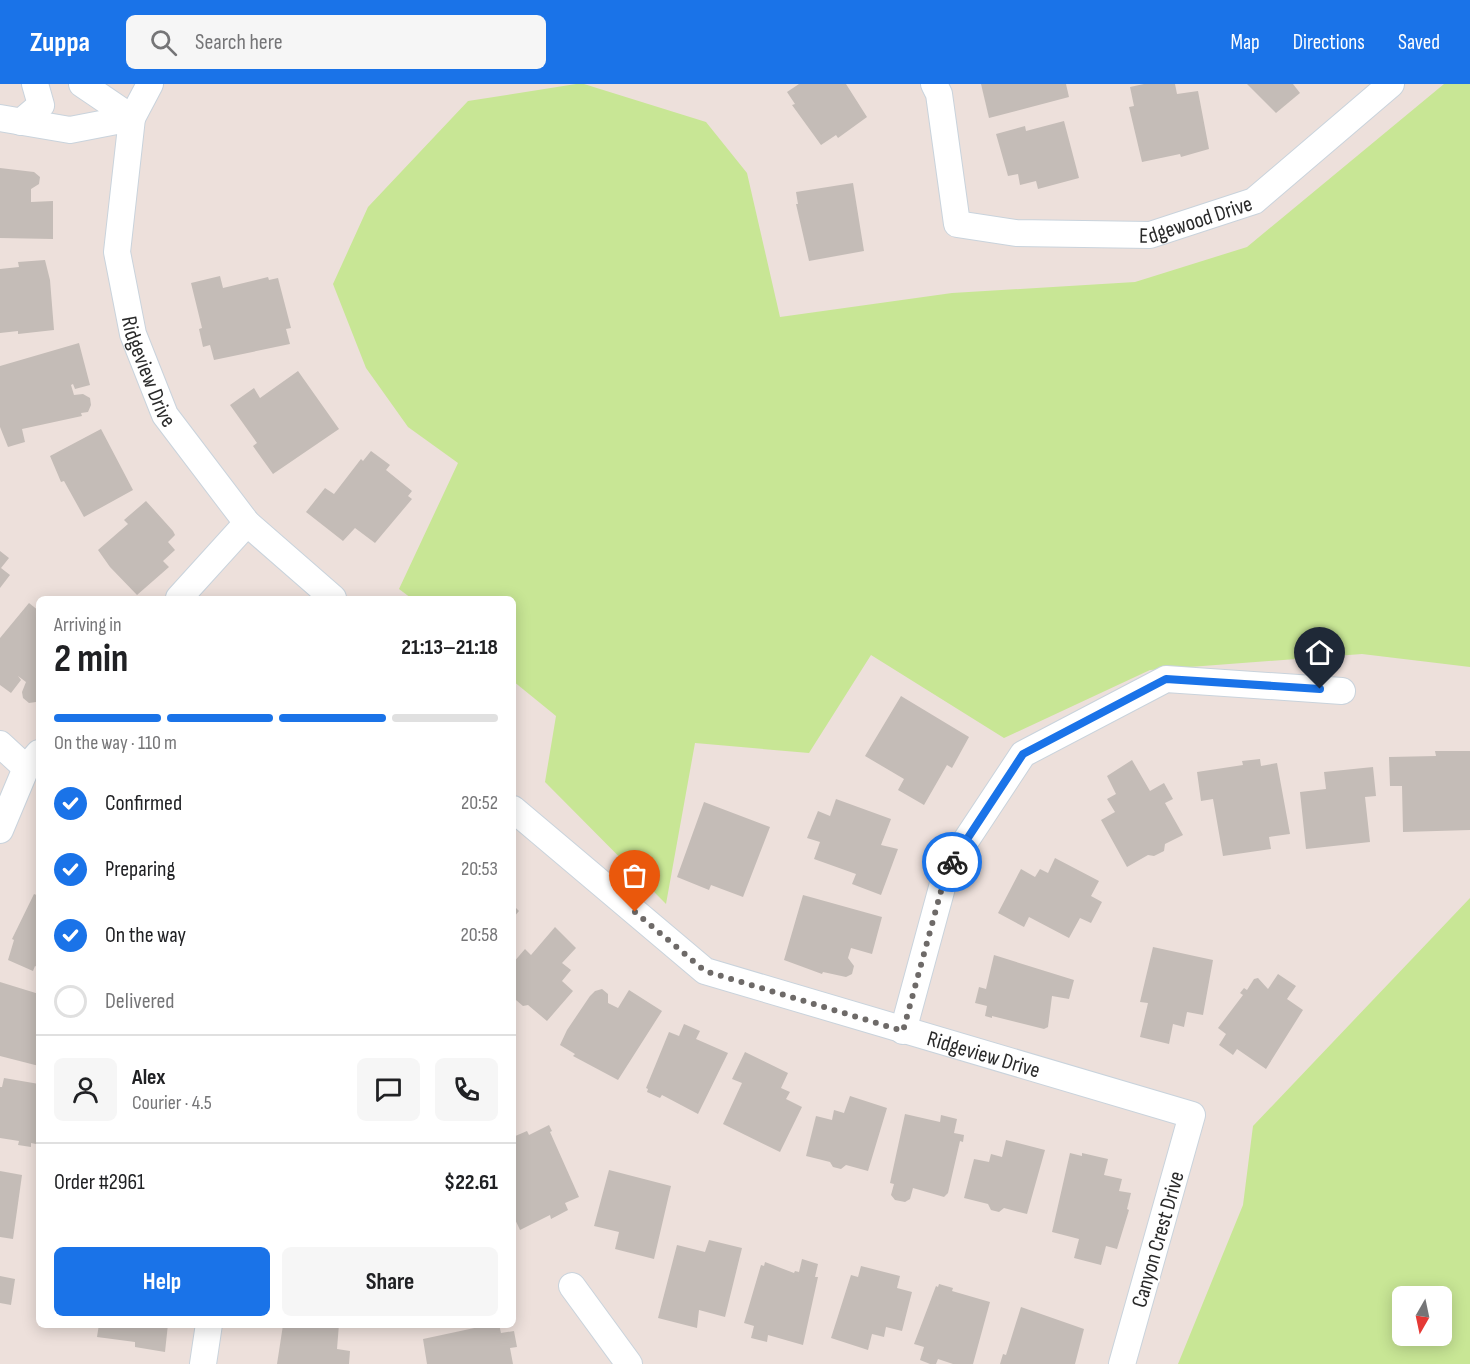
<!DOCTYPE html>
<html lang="en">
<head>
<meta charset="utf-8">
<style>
	body { margin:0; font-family:"Sofia Sans Condensed",sans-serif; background:#f6f6f6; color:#202124; height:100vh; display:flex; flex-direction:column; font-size:22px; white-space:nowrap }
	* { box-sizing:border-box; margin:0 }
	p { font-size:20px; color:#757577 }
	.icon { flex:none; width:33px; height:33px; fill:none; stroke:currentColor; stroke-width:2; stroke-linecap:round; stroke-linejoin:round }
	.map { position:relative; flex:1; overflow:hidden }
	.side { position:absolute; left:36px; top:512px; width:480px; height:732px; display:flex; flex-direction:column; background:#fff; border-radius:9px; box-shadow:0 3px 15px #0003 }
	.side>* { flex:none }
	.needle { width:39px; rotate:189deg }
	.fabs { position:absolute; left:1392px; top:1202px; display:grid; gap:12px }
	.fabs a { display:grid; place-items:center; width:60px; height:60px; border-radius:9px; background:#fff; box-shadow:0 3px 15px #0003; font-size:30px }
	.pin { position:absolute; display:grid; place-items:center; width:51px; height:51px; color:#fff; margin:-62px -26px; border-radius:50% 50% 50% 0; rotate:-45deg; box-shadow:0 0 6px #0007 }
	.pin .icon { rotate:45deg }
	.courier { position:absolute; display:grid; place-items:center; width:60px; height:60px; margin:-30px; border:4px solid #1a73e8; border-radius:50%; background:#fff; color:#222; box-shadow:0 2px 8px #0007 }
	.headline em { font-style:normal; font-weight:700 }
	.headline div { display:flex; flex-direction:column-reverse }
	.headline { display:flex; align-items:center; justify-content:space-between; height:102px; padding:0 18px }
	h1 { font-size:39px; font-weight:700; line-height:45px }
	.bar { display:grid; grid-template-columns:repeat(4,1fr); gap:9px 6px; align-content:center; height:72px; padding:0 18px }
	.bar i { height:8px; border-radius:4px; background:#e0e0e0 }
	.bar .on { background:#1a73e8 }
	.bar p { grid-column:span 4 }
	.line { display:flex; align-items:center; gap:15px; padding:0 18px; border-top:2px solid #e0e0e0 }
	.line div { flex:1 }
	.round { display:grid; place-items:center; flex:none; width:63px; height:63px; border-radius:9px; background:#f6f6f6 }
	ol { padding:0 18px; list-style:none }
	li { display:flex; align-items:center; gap:18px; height:66px }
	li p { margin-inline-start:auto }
	li .icon { padding:6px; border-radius:50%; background:#1a73e8; color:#fff; stroke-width:4 }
	li:last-child { color:#757577 }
	li i { width:33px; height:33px; border:3px solid #e0e0e0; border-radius:50% }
	.action { display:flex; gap:12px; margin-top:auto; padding:12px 18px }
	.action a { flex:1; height:69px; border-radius:9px; background:#1a73e8; color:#fff; font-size:24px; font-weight:700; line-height:69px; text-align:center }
	.action a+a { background:#f6f6f6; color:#202124 }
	header { display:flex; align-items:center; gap:36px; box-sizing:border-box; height:84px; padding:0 30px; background:#1a73e8; color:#fff }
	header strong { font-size:28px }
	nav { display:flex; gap:33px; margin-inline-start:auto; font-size:21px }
	.search { width:420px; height:54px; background:#f6f6f6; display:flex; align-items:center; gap:15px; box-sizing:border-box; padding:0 21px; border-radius:9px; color:#757577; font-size:22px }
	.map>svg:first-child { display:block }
</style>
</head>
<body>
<header>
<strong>Zuppa</strong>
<div class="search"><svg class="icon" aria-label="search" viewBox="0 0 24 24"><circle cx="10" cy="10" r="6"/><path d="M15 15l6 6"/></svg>Search here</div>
<nav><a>Map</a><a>Directions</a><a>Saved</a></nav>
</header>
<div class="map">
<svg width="1470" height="1280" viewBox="0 0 1470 1280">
	<rect width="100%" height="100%" fill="#ede0db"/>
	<!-- green -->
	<g fill="#c8e695" fill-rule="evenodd">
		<polygon points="576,0 584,0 706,38 747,89 780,233 952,209 1135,198 1247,163 1444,0 1470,0 1470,583 1362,570 1150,586 1004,654 871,571 809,669 695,659 666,820 545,698 556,632 513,597 513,514 411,514 399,505 458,379 408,343 366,284 333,200 368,123 468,17"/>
		<path d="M1470,814v466h-292l65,-159 10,-79zM1402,1212h40v39h-40z"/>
	</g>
	<!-- building -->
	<g fill="#c4bcb7">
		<polygon points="799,0 846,0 867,33 838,54 836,51 821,61 792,21 795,20 787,8"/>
		<polygon points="981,0 1066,0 1069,13 989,34"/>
		<polygon points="1144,0 1175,0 1177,10 1198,7 1209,65 1181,73 1180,70 1142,78 1129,23 1134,22 1130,3"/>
		<polygon points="1247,0 1293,0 1300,9 1276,29"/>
		<polygon points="1064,37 1079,94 1038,105 1036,97 1020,101 1018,90 1008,92 996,50 1025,42 1026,47"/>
		<polygon points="0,84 34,88 40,93 39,100 31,105 31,118 53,117 53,155 0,154"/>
		<polygon points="853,99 864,167 809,177 796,120 798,120 796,108"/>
		<polygon points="45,176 50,196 54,246 18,250 18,247 0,249 0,185 19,183 18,178"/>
		<polygon points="220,192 223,204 268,193 269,196 278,194 291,244 286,245 290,260 214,276 210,261 203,263 199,245 202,244 191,199"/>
		<polygon points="79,259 90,301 75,305 73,300 71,301 74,311 83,310 90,314 91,321 88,328 81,329 82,332 22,345 25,358 8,363 0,343 0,282"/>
		<polygon points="298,287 339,345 273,390 253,362 257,359 230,321 254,304 260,314"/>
		<polygon points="101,345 133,406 84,433 64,397 61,398 50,372"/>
		<polygon points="371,367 390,381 386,386 412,407 408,412 412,415 375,459 355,444 343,457 306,428 325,404 334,410 361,375 363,377"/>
		<polygon points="146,417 173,447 175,451 168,458 175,466 163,477 169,483 137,511 110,483 98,466 128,440 124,436"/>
		<polygon points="0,467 9,474 1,484 10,491 0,504"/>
		<polygon points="29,519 39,527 39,615 36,618 29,619 23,614 22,608 26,598 18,592 21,596 11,609 0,601 0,554"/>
		<polygon points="901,612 969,653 952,684 947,681 924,721 898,706 904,695 865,672"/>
		<polygon points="1435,667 1470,667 1470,746 1403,748 1402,702 1390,702 1389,673 1436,672"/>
		<polygon points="1260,675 1261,682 1277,679 1290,750 1269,753 1271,765 1223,772 1213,715 1201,717 1197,688 1243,681 1242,677"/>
		<polygon points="1132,676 1150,707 1164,699 1173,715 1165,719 1183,751 1165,760 1164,767 1154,772 1148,771 1127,783 1101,736 1115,728 1107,715 1116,710 1107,692"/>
		<polygon points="1373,683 1376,712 1365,713 1370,758 1306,765 1300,708 1326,705 1324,688"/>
		<polygon points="836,715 891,735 881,761 898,765 881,811 852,800 856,790 814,775 820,758 807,754 818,727 830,732"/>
		<polygon points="704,718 770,743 743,813 711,801 709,806 677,793"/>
		<polygon points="1055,774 1099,797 1091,812 1102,818 1091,839 1080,834 1069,854 1029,833 1024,843 998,829 1021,785 1035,793 1040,785 1048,789"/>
		<polygon points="34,810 39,812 39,884 35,882 33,887 8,876 14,856 12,855"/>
		<polygon points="803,811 882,833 872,870 851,864 848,874 854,882 852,890 846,893 823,888 822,890 784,876"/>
		<polygon points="513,821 519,827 513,834"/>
		<polygon points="555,843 576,864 562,879 571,886 562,897 573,907 547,937 528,921 523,922 516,916 516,911 513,908 513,879 525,865 531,871"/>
		<polygon points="1153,863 1213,876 1203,931 1187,928 1184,943 1173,940 1169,960 1140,953 1148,919 1140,918"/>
		<polygon points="994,871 1074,896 1069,915 1052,912 1048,943 1044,945 992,932 992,934 985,932 987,922 975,919 979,903 986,905"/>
		<polygon points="1278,890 1296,902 1287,915 1303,926 1266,985 1237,965 1233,971 1219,961 1226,950 1218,944 1243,911 1240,909 1244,904 1247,906 1254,895 1258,894 1268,905"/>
		<polygon points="0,898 39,910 39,982 0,972"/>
		<polygon points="602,905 608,910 608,919 618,924 629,906 662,927 618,996 573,972 575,970 560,961 567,946 590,912 595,907"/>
		<polygon points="684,940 700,947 696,955 728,969 698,1030 662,1011 660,1014 647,1008 648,1005 646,1004 669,948 679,952"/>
		<polygon points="745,968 788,989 781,1004 790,1008 786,1015 802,1023 780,1068 723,1040 742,999 732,995"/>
		<polygon points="4,994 39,1000 39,1041 36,1060 31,1059 31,1063 18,1061 19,1057 0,1054 0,1003 2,1003"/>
		<polygon points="850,1012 887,1024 868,1087 846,1081 841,1085 833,1083 830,1078 806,1072 816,1032 832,1036 834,1026 844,1029"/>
		<polygon points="905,1030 940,1038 941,1031 957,1035 954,1049 964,1051 963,1058 960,1057 948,1109 944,1113 913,1104 910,1115 905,1118 895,1116 891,1111 894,1100 890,1099"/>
		<polygon points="549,1041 552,1047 550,1048 579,1113 565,1119 568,1126 551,1135 550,1131 520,1146 513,1131 513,1053 527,1047 529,1051"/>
		<polygon points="1006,1056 1045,1066 1027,1130 1004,1124 999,1128 991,1126 988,1120 964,1114 974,1075 989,1078 991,1070 1002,1073"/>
		<polygon points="1070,1069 1082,1072 1082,1069 1108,1075 1104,1091 1122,1095 1119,1107 1131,1109 1127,1125 1129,1126 1117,1165 1106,1162 1101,1181 1074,1174 1079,1155 1052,1148"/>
		<polygon points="609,1086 671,1102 654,1175 615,1165 619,1148 594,1142"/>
		<polygon points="0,1087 22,1091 13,1155 0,1153"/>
		<polygon points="709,1156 742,1164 725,1233 699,1226 697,1244 658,1234 677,1161 705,1168"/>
		<polygon points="802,1175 818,1180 815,1193 818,1193 803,1261 768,1251 767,1258 751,1254 754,1242 744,1239 761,1181 764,1182 765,1178 794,1189 795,1187 799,1188"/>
		<polygon points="861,1182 900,1192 897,1204 912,1208 902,1247 886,1243 884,1253 872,1250 868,1266 831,1254 851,1191 858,1193"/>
		<polygon points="0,1192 15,1195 11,1221 0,1219"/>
		<polygon points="939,1200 953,1204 952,1207 990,1218 973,1280 953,1280 938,1275 936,1280 930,1280 920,1276 924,1263 914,1260 936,1202 938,1203"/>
		<polygon points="1021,1223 1084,1245 1075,1280 1000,1280 1003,1270 1006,1271"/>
		<polygon points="99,1240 168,1240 165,1268 135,1263 135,1258 97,1253"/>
		<polygon points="339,1240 337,1265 350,1267 349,1280 277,1280 283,1241"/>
		<polygon points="493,1240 499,1240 501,1249 514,1247 517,1263 510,1264 513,1280 427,1280 423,1255"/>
	</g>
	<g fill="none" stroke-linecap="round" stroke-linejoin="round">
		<!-- street casing -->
		<g stroke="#c9d3dc" stroke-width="28">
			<g id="street">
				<polyline points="82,0 132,34"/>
				<path id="s1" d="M150,0l-18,34 -15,134 16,82 32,81 82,108 86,75"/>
				<path id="s2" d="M934,0l5,10 18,130 59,9 134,2 104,-34 137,-117"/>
				<polyline points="0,34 70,46 132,34"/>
				<polyline points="21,38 41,21 35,0"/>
				<polyline points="179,514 247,439"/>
				<polyline points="0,660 26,684"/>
				<path id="s3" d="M513,725l192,162 487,144 -70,249"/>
				<polyline points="0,746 26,684 39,669"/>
				<polyline points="903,947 947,785 1023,670 1166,595 1342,607"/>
				<polyline points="572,1202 629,1280"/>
				<polyline points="203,1280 209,1240"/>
			</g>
		</g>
		<!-- street -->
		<use href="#street" stroke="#fff" stroke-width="26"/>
	</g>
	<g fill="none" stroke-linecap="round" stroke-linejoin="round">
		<!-- done -->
		<polyline stroke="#6e6a68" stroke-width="6" stroke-dasharray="0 10.8" points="635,828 705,887 903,947 947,785 952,778"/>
		<!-- route -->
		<polyline stroke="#1a73e8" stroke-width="8" points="952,778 1023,670 1166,595 1320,605"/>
	</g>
	<g text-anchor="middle" stroke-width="4.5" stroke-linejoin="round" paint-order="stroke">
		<!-- street labels -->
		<g font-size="22" fill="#2a2a2a" stroke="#fff">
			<text dy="8" stroke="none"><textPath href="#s2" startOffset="384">Edgewood Drive</textPath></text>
			<text dy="8" stroke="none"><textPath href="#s1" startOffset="297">Ridgeview Drive</textPath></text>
			<text dy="8" stroke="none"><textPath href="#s3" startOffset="542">Ridgeview Drive</textPath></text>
			<text transform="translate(1157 1155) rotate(-74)" y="8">Canyon Crest Drive</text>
		</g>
	</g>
</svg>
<div class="fabs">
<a><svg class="needle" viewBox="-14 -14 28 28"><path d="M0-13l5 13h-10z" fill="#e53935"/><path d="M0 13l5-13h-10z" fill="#757577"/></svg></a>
</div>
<div class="pin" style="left:635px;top:828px;background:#ea580c"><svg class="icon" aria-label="bag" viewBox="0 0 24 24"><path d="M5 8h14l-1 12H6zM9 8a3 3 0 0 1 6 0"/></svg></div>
<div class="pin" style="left:1320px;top:605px;background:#1f2937"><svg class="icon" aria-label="home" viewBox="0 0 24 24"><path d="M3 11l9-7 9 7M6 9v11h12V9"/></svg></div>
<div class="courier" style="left:952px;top:778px"><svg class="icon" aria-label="bike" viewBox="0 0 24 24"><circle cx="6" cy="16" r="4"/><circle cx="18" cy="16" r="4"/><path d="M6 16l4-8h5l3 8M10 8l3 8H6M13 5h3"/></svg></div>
<section class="side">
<div class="headline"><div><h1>2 min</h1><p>Arriving in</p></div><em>21:13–21:18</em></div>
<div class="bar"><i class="on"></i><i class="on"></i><i class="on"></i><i></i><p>On the way · 110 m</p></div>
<ol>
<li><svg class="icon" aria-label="check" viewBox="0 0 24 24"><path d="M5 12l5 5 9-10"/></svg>Confirmed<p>20:52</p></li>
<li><svg class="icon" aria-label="check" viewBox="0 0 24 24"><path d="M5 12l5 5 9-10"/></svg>Preparing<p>20:53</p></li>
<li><svg class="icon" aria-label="check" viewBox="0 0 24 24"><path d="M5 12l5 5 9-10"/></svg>On the way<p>20:58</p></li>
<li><i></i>Delivered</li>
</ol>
<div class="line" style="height:108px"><a class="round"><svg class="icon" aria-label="person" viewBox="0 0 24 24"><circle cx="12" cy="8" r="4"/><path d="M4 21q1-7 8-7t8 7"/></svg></a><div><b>Alex</b><p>Courier · 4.5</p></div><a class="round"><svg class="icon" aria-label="chat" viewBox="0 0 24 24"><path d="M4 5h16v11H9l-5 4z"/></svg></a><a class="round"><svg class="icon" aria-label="phone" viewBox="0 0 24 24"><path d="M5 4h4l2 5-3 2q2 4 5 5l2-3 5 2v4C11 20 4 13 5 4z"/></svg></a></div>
<div class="line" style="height:78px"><div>Order #2961</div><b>$22.61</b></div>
<div class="action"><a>Help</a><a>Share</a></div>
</section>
</div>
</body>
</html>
